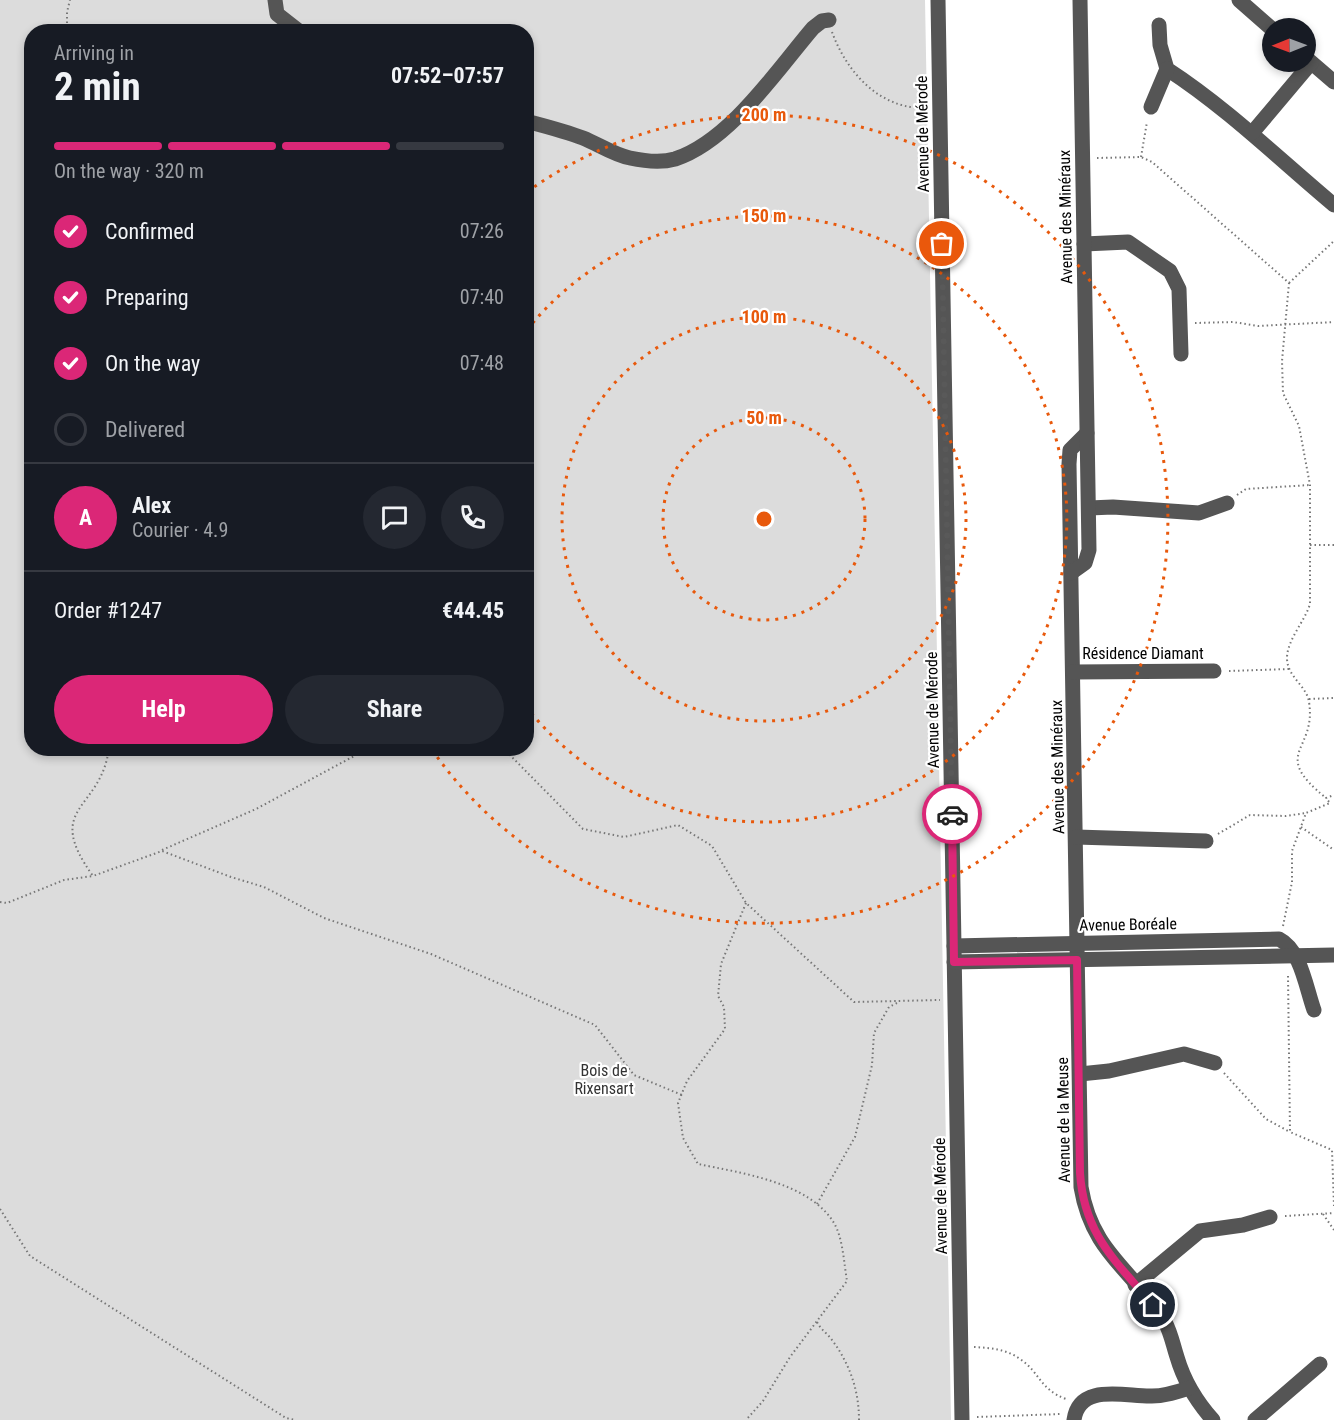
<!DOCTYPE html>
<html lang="en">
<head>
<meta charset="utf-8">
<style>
	body { margin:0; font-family:"Roboto Condensed",sans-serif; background:#242831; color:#f1f3f6; height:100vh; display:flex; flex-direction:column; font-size:22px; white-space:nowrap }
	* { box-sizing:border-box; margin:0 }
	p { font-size:20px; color:#9ea1a6 }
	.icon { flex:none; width:33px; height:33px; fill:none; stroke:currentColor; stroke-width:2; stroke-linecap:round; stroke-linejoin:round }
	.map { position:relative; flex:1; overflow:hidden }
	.side { position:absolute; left:24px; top:24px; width:510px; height:732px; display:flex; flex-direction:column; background:#171b24; border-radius:24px; box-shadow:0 3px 9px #0003 }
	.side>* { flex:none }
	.needle { width:39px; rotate:269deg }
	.controls { position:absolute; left:1262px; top:18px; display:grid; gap:12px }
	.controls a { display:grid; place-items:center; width:54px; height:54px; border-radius:50%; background:#171b24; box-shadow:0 3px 9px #0003; font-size:30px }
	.pin { position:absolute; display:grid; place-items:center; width:51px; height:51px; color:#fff; margin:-26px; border:3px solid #fff; border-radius:50%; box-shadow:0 2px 6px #0007 }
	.courier { position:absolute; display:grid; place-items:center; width:60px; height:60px; margin:-30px; border:4px solid #db2777; border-radius:50%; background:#fff; color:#222; box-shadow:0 2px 8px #0007 }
	.head em { font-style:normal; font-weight:700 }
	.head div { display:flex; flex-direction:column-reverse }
	.head { display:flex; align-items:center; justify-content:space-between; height:102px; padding:0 30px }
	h1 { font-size:39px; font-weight:700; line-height:45px }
	.bar { display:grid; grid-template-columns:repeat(4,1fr); gap:9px 6px; align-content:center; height:72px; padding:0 30px }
	.bar i { height:8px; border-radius:4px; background:#363941 }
	.bar .current { background:#db2777 }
	.bar p { grid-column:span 4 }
	.line { display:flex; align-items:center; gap:15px; padding:0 30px; border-top:2px solid #363941 }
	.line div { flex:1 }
	.round { display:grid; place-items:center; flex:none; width:63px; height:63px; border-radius:32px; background:#242831 }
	ol { padding:0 30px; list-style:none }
	li { display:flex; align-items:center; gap:18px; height:66px }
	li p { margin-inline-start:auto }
	li .icon { padding:6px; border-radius:50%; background:#db2777; color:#fff; stroke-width:4 }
	li:last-child { color:#9ea1a6 }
	li i { width:33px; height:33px; border:3px solid #363941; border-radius:50% }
	.button { display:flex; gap:12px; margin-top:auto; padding:12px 30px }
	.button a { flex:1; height:69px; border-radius:36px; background:#db2777; color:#fff; font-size:24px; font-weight:700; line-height:69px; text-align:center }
	.button a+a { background:#242831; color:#f1f3f6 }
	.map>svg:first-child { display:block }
</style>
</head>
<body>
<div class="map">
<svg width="1334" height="1420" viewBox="0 0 1334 1420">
	<rect width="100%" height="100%" fill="#fff"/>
	<!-- green -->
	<path fill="#dcdcdc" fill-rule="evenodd" d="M0,0h925l26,1420h-951zM32,32h494v716h-494z"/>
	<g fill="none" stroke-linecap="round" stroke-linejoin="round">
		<!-- path -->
		<g stroke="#777" stroke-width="2" stroke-dasharray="1.5 3" stroke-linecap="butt">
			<polyline points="67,32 67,12 70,0"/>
			<polyline points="264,32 268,26"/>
			<path d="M832,32c15,41 48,77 93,76"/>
			<polyline points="1141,157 1147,122"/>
			<path d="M1097,158l44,-1 11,5 137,121 -7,78 1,32 16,33 11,59v119c-5,17 -23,36 -23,54 0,19 20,28 22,44 8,50 -40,50 17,96"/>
			<polyline points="1289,283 1334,241"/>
			<polyline points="1195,323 1233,322 1258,326 1334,322"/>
			<polyline points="1237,495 1246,489 1310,485"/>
			<polyline points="1310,545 1334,545"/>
			<polyline points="1229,671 1289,669"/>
			<polyline points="1309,699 1334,698"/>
			<path d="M109,748c-8,64 -67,57 -16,128l69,-25 69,26 33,10 60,31 107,36 164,71 39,50 48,20"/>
			<polyline points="503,748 583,829 624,837 678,825 712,846 746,903 854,1002 940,1000"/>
			<polyline points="1301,827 1334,850"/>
			<polyline points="1218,834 1250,815 1286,816 1306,813"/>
			<polyline points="162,850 256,809 369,748"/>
			<polyline points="0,902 7,903 64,880 93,876"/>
			<path d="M746,903l-25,61 -3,32 6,11 1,22 -38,52 -9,22 5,35 15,26c43,9 111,18 136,59 9,15 10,41 13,58l-57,76 -27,44 -17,19"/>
			<polyline points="1283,926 1292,882 1292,851 1306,813 1330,803 1326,798 1334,795"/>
			<polyline points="1288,976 1290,1132 1332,1150 1334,1206"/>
			<polyline points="1224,1073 1266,1119 1290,1132"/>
			<polyline points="817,1204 855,1137 872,1065 874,1033 889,1007 897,1003"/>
			<polyline points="0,1209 30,1256 286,1418 295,1420"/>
			<polyline points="1323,1214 1334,1230"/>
			<polyline points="1285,1216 1334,1213"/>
			<path d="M817,1322c4,8 10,11 15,18 18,24 27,51 27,80"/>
			<path d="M974,1347c17,1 32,2 46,12 20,13 19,30 46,40"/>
			<polyline points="977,1417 1061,1414"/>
		</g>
		<!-- minor -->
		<g stroke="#555" stroke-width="15">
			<polyline points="275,0 277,14 300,32"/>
			<polyline points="938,0 962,1420"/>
			<polyline points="1239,0 1272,29"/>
			<path d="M1159,25l1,20 7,24c60,39 112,90 167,136"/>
			<polyline points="1305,57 1334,82"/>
			<polyline points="1151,107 1167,69"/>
			<path d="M526,121c19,5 39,10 57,17 15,6 31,17 47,20 14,3 31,5 45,1 55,-18 102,-89 138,-131l9,-7 7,-1"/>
			<polyline points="1252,133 1311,63"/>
			<polyline points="1084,244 1128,242 1170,271 1179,289 1181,354"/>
			<path d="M1087,433l-17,17 -1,14 12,723c11,67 53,83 84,135 6,11 8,23 12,35 7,24 19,44 36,63"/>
			<polyline points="1089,508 1113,507 1199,513 1227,503"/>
			<polyline points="1071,573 1085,563 1089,550 1080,0"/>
			<polyline points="1073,672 1214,671"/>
			<polyline points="1076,837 1206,841"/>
			<path d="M954,946l325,-7c22,11 27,49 35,71"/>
			<polyline points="954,962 1334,955"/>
			<polyline points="1080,1074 1109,1071 1184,1054 1215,1063"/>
			<polyline points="1135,1285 1200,1231 1243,1225 1270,1217"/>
			<path d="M1074,1420c5,-38 52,-23 78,-24 13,0 25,-4 37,-8"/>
			<polyline points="1255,1420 1320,1364"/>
		</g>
	</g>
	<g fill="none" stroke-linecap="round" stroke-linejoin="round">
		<!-- done -->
		<polyline stroke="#595959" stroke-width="6" stroke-dasharray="0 10.8" points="942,244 952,814"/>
		<!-- route -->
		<path stroke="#db2777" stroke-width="8" d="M952,814l2,148 123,-2 3,213c4,62 36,88 73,132"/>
	</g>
	<!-- distance rings -->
	<g fill="none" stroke="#e8590c" stroke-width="3" stroke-dasharray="3 6">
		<circle cx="764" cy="519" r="101"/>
		<circle cx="764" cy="519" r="202"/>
		<path d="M527 330A303 303 0 1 1 527 708"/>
		<path d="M527 192A404 404 0 1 1 433 751"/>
	</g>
	<g text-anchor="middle" stroke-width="4.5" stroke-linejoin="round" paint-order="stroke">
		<!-- street labels -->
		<g font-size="16" fill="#000" stroke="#fff">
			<text transform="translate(922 134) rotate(-91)" y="6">Avenue de Mérode</text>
			<text transform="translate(1065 217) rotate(-91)" y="6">Avenue des Minéraux</text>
			<text x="1143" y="659">Résidence Diamant</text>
			<text transform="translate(932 710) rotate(-91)" y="6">Avenue de Mérode</text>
			<text transform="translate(1057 767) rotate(-91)" y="6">Avenue des Minéraux</text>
			<text transform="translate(1128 924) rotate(-1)" y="6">Avenue Boréale</text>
			<text transform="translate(1063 1120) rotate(-91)" y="6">Avenue de la Meuse</text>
			<text transform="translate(940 1196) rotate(-91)" y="6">Avenue de Mérode</text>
		</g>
		<!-- park labels -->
		<g font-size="16" fill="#333" stroke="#fff">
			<text x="604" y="1076">Bois de<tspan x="604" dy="18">Rixensart</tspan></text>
		</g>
	</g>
	<circle cx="764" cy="519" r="9" fill="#e8590c" stroke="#fff" stroke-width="3"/>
	<g font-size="18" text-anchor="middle" font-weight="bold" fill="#e8590c" stroke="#fff" stroke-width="4.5" stroke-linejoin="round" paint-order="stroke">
		<text x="764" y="121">200 m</text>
		<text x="764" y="222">150 m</text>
		<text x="764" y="323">100 m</text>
		<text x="764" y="424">50 m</text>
	</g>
</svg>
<div class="controls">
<a><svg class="needle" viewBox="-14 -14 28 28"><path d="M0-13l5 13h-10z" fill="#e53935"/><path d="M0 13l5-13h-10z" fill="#9ea1a6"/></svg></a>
</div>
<div class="pin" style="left:942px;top:244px;background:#ea580c"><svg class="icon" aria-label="bag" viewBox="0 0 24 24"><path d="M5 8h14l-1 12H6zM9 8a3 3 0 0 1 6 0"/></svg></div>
<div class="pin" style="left:1153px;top:1305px;background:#1f2937"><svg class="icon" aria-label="home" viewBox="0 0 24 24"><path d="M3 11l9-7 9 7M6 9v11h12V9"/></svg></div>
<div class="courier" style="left:952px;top:814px"><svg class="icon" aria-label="car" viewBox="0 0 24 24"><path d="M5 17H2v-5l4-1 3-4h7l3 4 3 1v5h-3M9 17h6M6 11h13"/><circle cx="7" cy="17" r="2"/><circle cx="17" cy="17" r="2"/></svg></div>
<section class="side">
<div class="head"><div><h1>2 min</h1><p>Arriving in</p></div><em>07:52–07:57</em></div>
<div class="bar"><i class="current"></i><i class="current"></i><i class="current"></i><i></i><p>On the way · 320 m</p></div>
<ol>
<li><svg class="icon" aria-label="check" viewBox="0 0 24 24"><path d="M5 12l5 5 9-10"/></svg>Confirmed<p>07:26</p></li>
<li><svg class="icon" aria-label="check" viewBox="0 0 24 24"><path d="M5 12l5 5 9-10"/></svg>Preparing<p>07:40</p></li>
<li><svg class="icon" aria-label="check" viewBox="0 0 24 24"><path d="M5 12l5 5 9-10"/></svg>On the way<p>07:48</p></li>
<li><i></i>Delivered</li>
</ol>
<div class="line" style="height:108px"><b class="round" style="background:#db2777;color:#fff">A</b><div><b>Alex</b><p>Courier · 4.9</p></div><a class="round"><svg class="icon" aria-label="chat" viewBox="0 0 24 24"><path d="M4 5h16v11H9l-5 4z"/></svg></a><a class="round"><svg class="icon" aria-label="phone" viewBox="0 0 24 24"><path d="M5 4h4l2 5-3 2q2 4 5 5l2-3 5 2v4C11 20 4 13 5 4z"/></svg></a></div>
<div class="line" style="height:78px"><div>Order #1247</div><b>€44.45</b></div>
<div class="button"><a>Help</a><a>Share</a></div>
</section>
</div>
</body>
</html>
